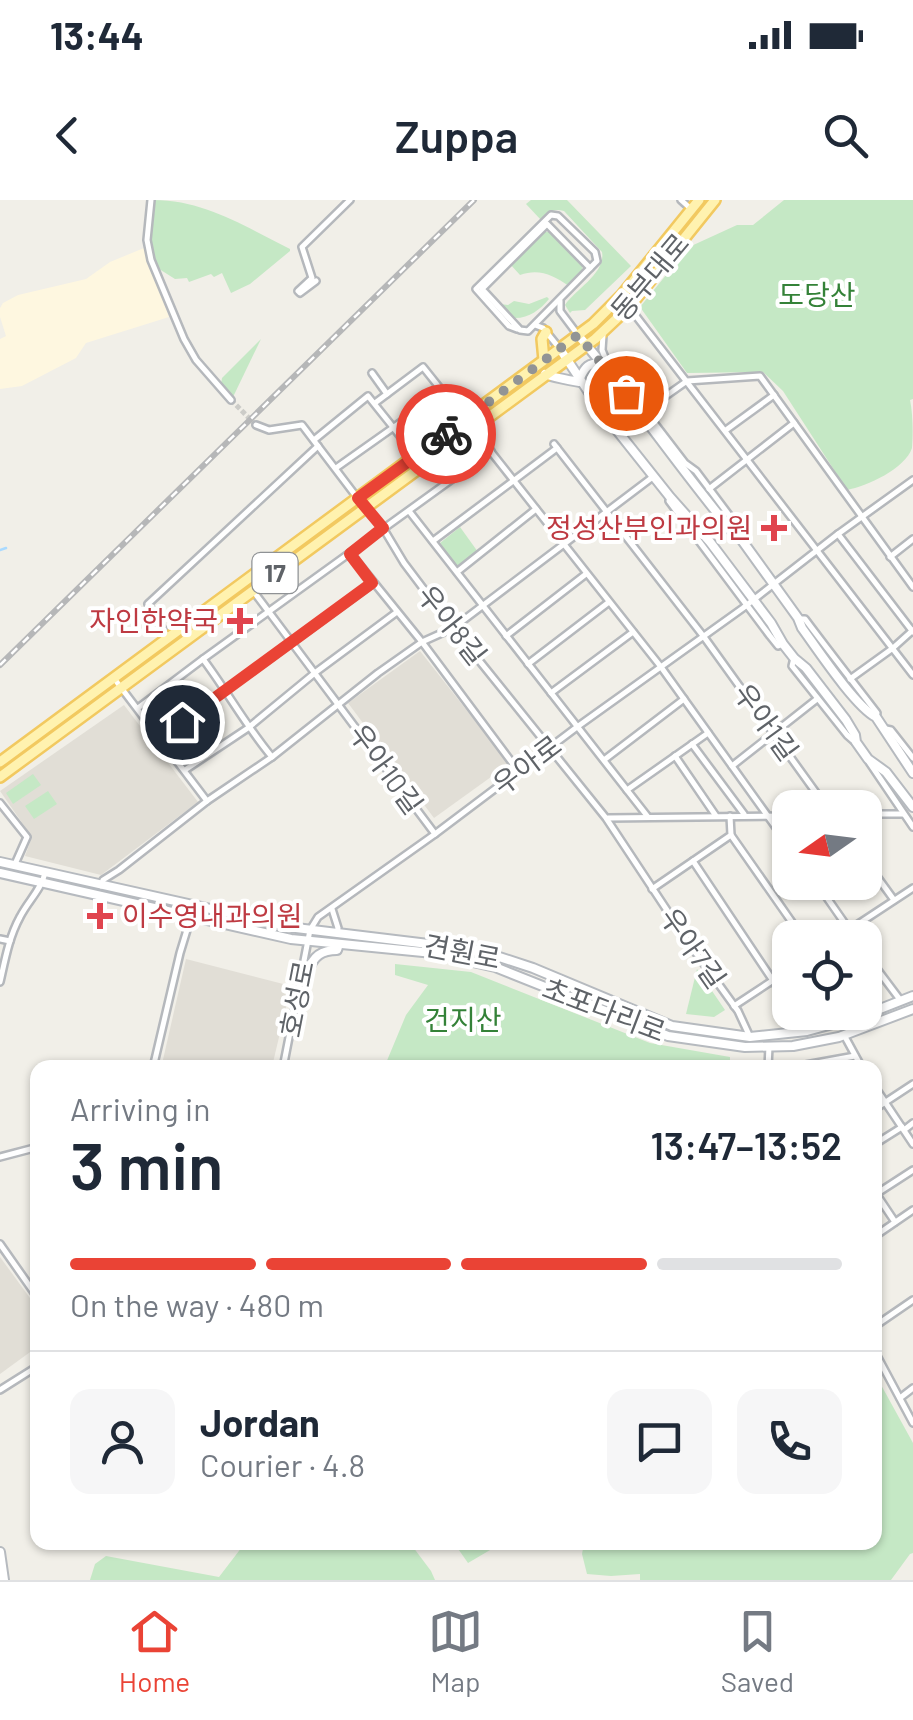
<!DOCTYPE html>
<html lang="en">
<head>
<meta charset="utf-8">
<style>
	body { margin:0; font-family:Barlow,"Noto Sans KR",sans-serif; background:#f6f6f7; color:#1f2937; height:100vh; display:flex; flex-direction:column; font-size:38px; white-space:nowrap }
	* { box-sizing:border-box; margin:0 }
	p { font-size:32px; color:#747a83 }
	.icon { flex:none; width:55px; height:55px; fill:none; stroke:currentColor; stroke-width:2; stroke-linecap:round; stroke-linejoin:round }
	.map { position:relative; flex:1; overflow:hidden }
	.panel { position:absolute; left:30px; top:860px; width:852px; height:490px; display:flex; flex-direction:column; background:#fff; border-radius:20px; box-shadow:0 2px 8px #0004 }
	.panel>* { flex:none }
	.needle { width:65px; rotate:256deg }
	.controls { position:absolute; left:772px; top:590px; display:grid; gap:20px }
	.controls a { display:grid; place-items:center; width:110px; height:110px; border-radius:20px; background:#fff; box-shadow:0 2px 8px #0004; font-size:50px }
	.pin { position:absolute; display:grid; place-items:center; width:85px; height:85px; color:#fff; margin:-42px; border:5px solid #fff; border-radius:50%; box-shadow:0 2px 10px #0007 }
	.courier { position:absolute; display:grid; place-items:center; width:100px; height:100px; margin:-50px; border:8px solid #ea4335; border-radius:50%; background:#fff; color:#222; box-shadow:0 2px 12px #0007 }
	.summary em { font-style:normal; font-weight:600 }
	.summary div { display:flex; flex-direction:column-reverse }
	.summary { display:flex; align-items:center; justify-content:space-between; height:170px; padding:0 40px }
	h1 { font-size:65px; font-weight:600; line-height:75px }
	.bar { display:grid; grid-template-columns:repeat(4,1fr); gap:15px 10px; align-content:center; height:120px; padding:0 40px }
	.bar i { height:12px; border-radius:8px; background:#e0e1e3 }
	.bar .selected { background:#ea4335 }
	.bar p { grid-column:span 4 }
	.line { display:flex; align-items:center; gap:25px; padding:0 40px; border-top:2px solid #e0e1e3 }
	.line div { flex:1 }
	.round { display:grid; place-items:center; flex:none; width:105px; height:105px; border-radius:20px; background:#f6f6f7 }
	.status { display:flex; justify-content:space-between; align-items:center; height:70px; padding:0 50px; background:#fff; direction:ltr }
	.status svg { height:28px; fill:currentColor }
	header { display:flex; justify-content:space-between; align-items:center; height:130px; padding:0 40px; background:#fff; font-size:45px; font-weight:600 }
	.menu { display:flex; justify-content:space-around; align-items:center; height:140px; border-top:2px solid #e0e1e3; background:#fff; font-size:28px; color:#747a83 }
	.menu a { display:grid; justify-items:center; gap:5px }
	.menu .selected { color:#ea4335 }
	.map>svg:first-child { display:block }
</style>
</head>
<body>
<div class="status"><b>13:44</b><svg viewBox="0 0 49 12"><path d="M0 12V9h3v3zM5 12V6h3v6zM10 12V3h3v9zM15 12V0h3v12zM26 1h20v11H26zM47 4h2v5h-2z"/></svg></div>
<header><svg class="icon" aria-label="back" viewBox="0 0 24 24"><path d="M15 5l-7 7 7 7"/></svg>Zuppa<svg class="icon" aria-label="search" viewBox="0 0 24 24"><circle cx="10" cy="10" r="6"/><path d="M15 15l6 6"/></svg></header>
<div class="map">
<svg width="913" height="1380" viewBox="0 0 913 1380">
	<rect width="100%" height="100%" fill="#f1efe8"/>
	<!-- commercial -->
	<polygon fill="#fef7e0" points="144,48 169,117 86,143 76,158 22,186 0,189 0,139 6,136 0,117 0,108 3,103 18,95 86,79 110,62"/>
	<!-- education -->
	<g fill="#e1ded6">
		<polygon points="420,451 509,564 434,618 348,503"/>
		<polygon points="124,505 198,602 101,675 25,656 32,637 0,591"/>
		<polygon points="186,759 291,786 272,867 179,868 162,864"/>
		<polygon points="0,1057 38,1109 37,1147 0,1174"/>
	</g>
	<!-- green -->
	<g fill="#c5e8c5">
		<path d="M154,0c50,0 92,27 136,49v2l-40,33 -19,9 -9,-20 -8,4 -3,-3 -22,8 -2,-4 -12,1 -19,-12 -6,-30z"/>
		<path d="M531,0h36l64,66 -46,44 -13,1 -2,2 -5,-8c11,-16 41,-32 37,-53l-38,-41c-11,-3 -15,1 -23,9l-15,-16z"/>
		<path d="M784,0h129v199l-3,1c3,14 3,34 2,48 -7,21 -45,38 -65,42l-64,-99 -20,-19 -76,1 -47,-66 49,-60 48,-22h16z"/>
		<path d="M545,32h6l31,34 1,6 -14,14c-16,-11 -30,-18 -49,-11l-10,-11z"/>
		<path d="M547,97l2,2c-9,11 -21,20 -36,19l-13,-14 8,1 6,-4 15,3z"/>
		<polygon points="261,139 233,197 221,184 222,178"/>
		<polygon points="460,327 478,352 457,367 440,343"/>
		<polygon points="197,519 215,544 184,567 166,542"/>
		<polygon points="33,574 41,585 13,604 6,593"/>
		<polygon points="48,591 57,604 34,619 25,606"/>
		<polygon points="395,764 471,772 650,843 730,857 730,867 387,867 386,863 406,815 428,785 395,775"/>
		<polygon points="697,769 725,810 714,817 686,814"/>
		<polygon points="875,1174 913,1243 913,1353 910,1354 891,1380 640,1380 640,1374 611,1376 587,1374 582,1354 584,1343 875,1342"/>
		<polygon points="245,1343 410,1343 431,1371 435,1380 90,1380 95,1364 106,1356 219,1377"/>
		<polygon points="454,1343 502,1343 468,1363"/>
	</g>
	<g fill="none" stroke-linecap="round" stroke-linejoin="round">
		<!-- stream -->
		<polyline stroke="#aadaff" stroke-width="2.5" points="0,350 6,348"/>
		<!-- street-tunnel -->
		<polyline stroke="#ccccc8" stroke-width="5" stroke-dasharray="5 2.5" stroke-linecap="butt" points="231,200 256,225"/>
		<!-- street casing -->
		<g stroke="#b5b8bc" stroke-width="10">
			<g id="street">
				<polyline points="151,0 147,40 151,60 184,139 196,160 231,200"/>
				<polyline points="681,0 691,9"/>
				<polygon points="547,24 590,68 528,131 520,130 482,89"/>
				<polyline points="316,81 300,93 298,91 312,78 302,47 350,0"/>
				<polyline points="560,101 560,111 578,135"/>
				<polyline points="629,107 913,475"/>
				<polyline points="535,125 543,128 560,149"/>
				<polyline points="517,129 509,126 476,89 551,15 558,16 595,52 597,61 590,68"/>
				<polyline points="603,135 602,150 606,160 685,263 696,271 741,331 741,339"/>
				<polyline points="372,173 387,194"/>
				<polyline points="375,203 423,167 463,217"/>
				<polyline points="646,210 687,181 760,176 913,387"/>
				<polyline points="256,225 269,230 302,225 365,308 383,328 404,363 453,428 606,618 686,739 738,811 750,837"/>
				<polyline points="473,229 661,467 790,647"/>
				<polyline points="726,230 774,195"/>
				<polyline points="314,240 368,196 416,256"/>
				<polyline points="554,244 704,437 827,608"/>
				<polyline points="336,268 442,193"/>
				<polyline points="709,289 794,223"/>
				<polyline points="670,297 669,301 770,436 778,446 783,444"/>
				<polyline points="409,311 648,617"/>
				<polyline points="838,334 913,432"/>
				<polyline points="433,341 557,248"/>
				<polyline points="350,353 422,442 519,572"/>
				<polyline points="890,357 913,339"/>
				<polyline points="457,372 536,309"/>
				<polyline points="254,392 435,634"/>
				<path d="M800,419h5c24,32 48,63 72,94l-1,4"/>
				<polyline points="506,436 586,374"/>
				<polyline points="168,438 148,404 318,246"/>
				<polyline points="794,458 792,466 847,535 855,542"/>
				<path d="M203,459c24,32 43,67 69,98"/>
				<polyline points="528,464 609,402"/>
				<polyline points="113,477 207,601"/>
				<polyline points="850,479 893,448 913,430"/>
				<polyline points="551,493 633,432"/>
				<polyline points="138,508 203,459 491,251"/>
				<polyline points="886,529 891,530 913,558"/>
				<polyline points="160,538 372,384"/>
				<polyline points="692,544 744,614"/>
				<polyline points="675,556 716,616"/>
				<polyline points="604,560 684,499"/>
				<polyline points="869,562 913,627"/>
				<polyline points="732,566 817,499"/>
				<polyline points="185,570 248,528 316,472 397,412"/>
				<polyline points="627,590 708,533"/>
				<polyline points="0,603 27,637 15,664"/>
				<polyline points="865,614 903,614"/>
				<polyline points="608,618 790,616"/>
				<polyline points="731,635 803,738"/>
				<polyline points="865,660 894,700"/>
				<polyline points="693,661 790,806"/>
				<polyline points="816,682 855,738"/>
				<polyline points="101,686 103,680 119,670 207,601 272,557 378,473 422,442 453,428 654,276"/>
				<polyline points="652,689 731,635 730,616"/>
				<polyline points="332,709 338,728 337,734"/>
				<polyline points="837,738 913,688"/>
				<polyline points="0,739 10,741"/>
				<polyline points="865,753 901,801"/>
				<path d="M0,782c5,-22 9,-45 20,-65 8,-16 21,-27 25,-44"/>
				<polyline points="734,806 790,769"/>
				<polyline points="794,812 806,831"/>
				<polyline points="844,835 862,868"/>
				<polyline points="153,868 180,753 194,707"/>
				<polyline points="283,868 310,730 318,717 435,634 577,527 743,408 838,334 913,280"/>
				<polyline points="768,868 769,846"/>
				<polyline points="789,868 855,856"/>
				<polyline points="875,887 913,944"/>
				<polyline points="875,909 913,884"/>
				<polyline points="904,930 913,923"/>
				<polyline points="875,944 902,927"/>
				<polyline points="0,957 38,947"/>
				<polyline points="875,992 895,1022"/>
				<polyline points="876,994 913,970"/>
				<polyline points="875,1036 913,1010"/>
				<polyline points="0,1044 38,1098"/>
				<polyline points="875,1126 913,1100"/>
				<polyline points="875,1152 913,1223"/>
				<polyline points="0,1190 38,1166"/>
				<polyline points="900,1198 913,1188"/>
			</g>
		</g>
		<!-- secondary casing -->
		<g stroke="#b6babf" stroke-width="12">
			<g id="secondary">
				<path d="M578,135c56,65 103,136 158,201l5,3 57,79 4,10c16,22 53,78 74,89l37,56"/>
				<polyline points="560,149 600,209 670,297 710,342 771,423 783,444 794,458 806,468 846,520 855,535 856,542 868,559 886,572 913,607"/>
				<path d="M545,174c3,2 32,8 36,8"/>
				<path d="M580,178c5,-11 8,-15 22,-15"/>
				<polyline points="0,662 296,728 478,750 533,768 672,826 750,837 807,831 862,816 913,796"/>
				<polyline points="0,673 291,739 433,753 495,767 668,836 745,847 793,846 839,837 913,809"/>
				<path d="M304,769l5,1c4,-14 13,-20 28,-20l2,-6"/>
				<polyline points="0,1352 4,1380"/>
			</g>
		</g>
		<!-- primary casing -->
		<g stroke="#f2c960" stroke-width="14">
			<g id="primary">
				<polyline points="544,160 542,139 546,132"/>
				<polyline points="0,562 593,124 622,95 699,0"/>
				<polyline points="0,577 595,139 629,107 715,0"/>
			</g>
		</g>
		<!-- street -->
		<use href="#street" stroke="#fff" stroke-width="5"/>
		<!-- secondary -->
		<use href="#secondary" stroke="#fff" stroke-width="8"/>
		<!-- primary -->
		<use href="#primary" stroke="#fff2af" stroke-width="9"/>
		<!-- rail casing -->
		<g stroke="#b6b7b8" stroke-width="6">
			<polyline id="rail" points="0,465 474,0"/>
		</g>
		<!-- rail -->
		<use href="#rail" stroke="#fff" stroke-width="2.5" stroke-dasharray="8" stroke-linecap="butt"/>
	</g>
	<g fill="none" stroke-linecap="round" stroke-linejoin="round">
		<!-- done -->
		<polyline stroke="#929495" stroke-width="10" stroke-dasharray="0 18" points="446,234 578,135 626,193"/>
		<!-- route -->
		<polyline stroke="#ea4335" stroke-width="12" points="182,522 372,383 350,354 383,328 358,298 446,234"/>
	</g>
	<!-- markers -->
	<g fill="#e0444e" stroke="#fff" stroke-width="4">
		<path d="M769 313h10v10h10v10h-10v10h-10v-10h-10v-10h10z"/>
		<path d="M235 406h10v10h10v10h-10v10h-10v-10h-10v-10h10z"/>
		<path d="M95 701h10v10h10v10h-10v10h-10v-10h-10v-10h10z"/>
	</g>
	<g text-anchor="middle" stroke-width="8" stroke-linejoin="round" paint-order="stroke">
		<!-- shield labels -->
		<rect fill="#fff" stroke="#8f9295" stroke-width="2.5" x="252.5" y="353" width="45" height="40" rx="8"/>
		<g font-size="25" font-weight="bold" fill="#5f6368">
			<text x="275" y="382">17</text>
		</g>
		<!-- street labels -->
		<g font-size="28" fill="#5f6368" stroke="#fff">
			<text transform="translate(650 77) rotate(-50)" y="10">동부대로</text>
			<text transform="translate(452 425) rotate(52)" y="10">우아8길</text>
			<text transform="translate(766 522) rotate(54)" y="10">우아1길</text>
			<text transform="translate(527 565) rotate(-37)" y="10">우아로</text>
			<text transform="translate(386 569) rotate(54)" y="10">우아10길</text>
			<text transform="translate(693 748) rotate(55)" y="10">우아7길</text>
			<text transform="translate(462 752) rotate(11)" y="10">견훤로</text>
			<text transform="translate(297 799) rotate(-79)" y="10">호성로</text>
			<text transform="translate(604 810) rotate(21)" y="10">초포다리로</text>
		</g>
		<!-- park labels -->
		<g font-size="28" fill="#348238" stroke="#fff">
			<text x="817" y="105">도당산</text>
			<text x="463" y="830">건지산</text>
		</g>
		<!-- health labels -->
		<g font-size="28" fill="#be3a42" stroke="#fff" text-anchor="end">
			<text x="752" y="338">정성산부인과의원</text>
			<text x="218" y="431">자인한약국</text>
			<text x="122" y="726" text-anchor="start">이수영내과의원</text>
		</g>
	</g>
</svg>
<div class="controls">
<a><svg class="needle" viewBox="-14 -14 28 28"><path d="M0-13l5 13h-10z" fill="#e53935"/><path d="M0 13l5-13h-10z" fill="#747a83"/></svg></a>
<a><svg class="icon" aria-label="locate" viewBox="0 0 24 24"><circle cx="12" cy="12" r="6"/><path d="M12 2v4M12 18v4M2 12h4M18 12h4"/></svg></a>
</div>
<div class="pin" style="left:626px;top:193px;background:#ea580c"><svg class="icon" aria-label="bag" viewBox="0 0 24 24"><path d="M5 8h14l-1 12H6zM9 8a3 3 0 0 1 6 0"/></svg></div>
<div class="pin" style="left:182px;top:522px;background:#1f2937"><svg class="icon" aria-label="home" viewBox="0 0 24 24"><path d="M3 11l9-7 9 7M6 9v11h12V9"/></svg></div>
<div class="courier" style="left:446px;top:234px"><svg class="icon" aria-label="bike" viewBox="0 0 24 24"><circle cx="6" cy="16" r="4"/><circle cx="18" cy="16" r="4"/><path d="M6 16l4-8h5l3 8M10 8l3 8H6M13 5h3"/></svg></div>
<section class="panel">
<div class="summary"><div><h1>3 min</h1><p>Arriving in</p></div><em>13:47–13:52</em></div>
<div class="bar"><i class="selected"></i><i class="selected"></i><i class="selected"></i><i></i><p>On the way · 480 m</p></div>
<div class="line" style="height:180px"><a class="round"><svg class="icon" aria-label="person" viewBox="0 0 24 24"><circle cx="12" cy="8" r="4"/><path d="M4 21q1-7 8-7t8 7"/></svg></a><div><b>Jordan</b><p>Courier · 4.8</p></div><a class="round"><svg class="icon" aria-label="chat" viewBox="0 0 24 24"><path d="M4 5h16v11H9l-5 4z"/></svg></a><a class="round"><svg class="icon" aria-label="phone" viewBox="0 0 24 24"><path d="M5 4h4l2 5-3 2q2 4 5 5l2-3 5 2v4C11 20 4 13 5 4z"/></svg></a></div>
</section>
</div>
<nav class="menu">
<a class="selected"><svg class="icon" aria-label="home" viewBox="0 0 24 24"><path d="M3 11l9-7 9 7M6 9v11h12V9"/></svg>Home</a>
<a><svg class="icon" aria-label="map" viewBox="0 0 24 24"><path d="M3 6l6-2 6 2 6-2v14l-6 2-6-2-6 2zM9 4v14M15 6v14"/></svg>Map</a>
<a><svg class="icon" aria-label="saved" viewBox="0 0 24 24"><path d="M7 4h10v16l-5-4-5 4z"/></svg>Saved</a>
</nav>
</body>
</html>
